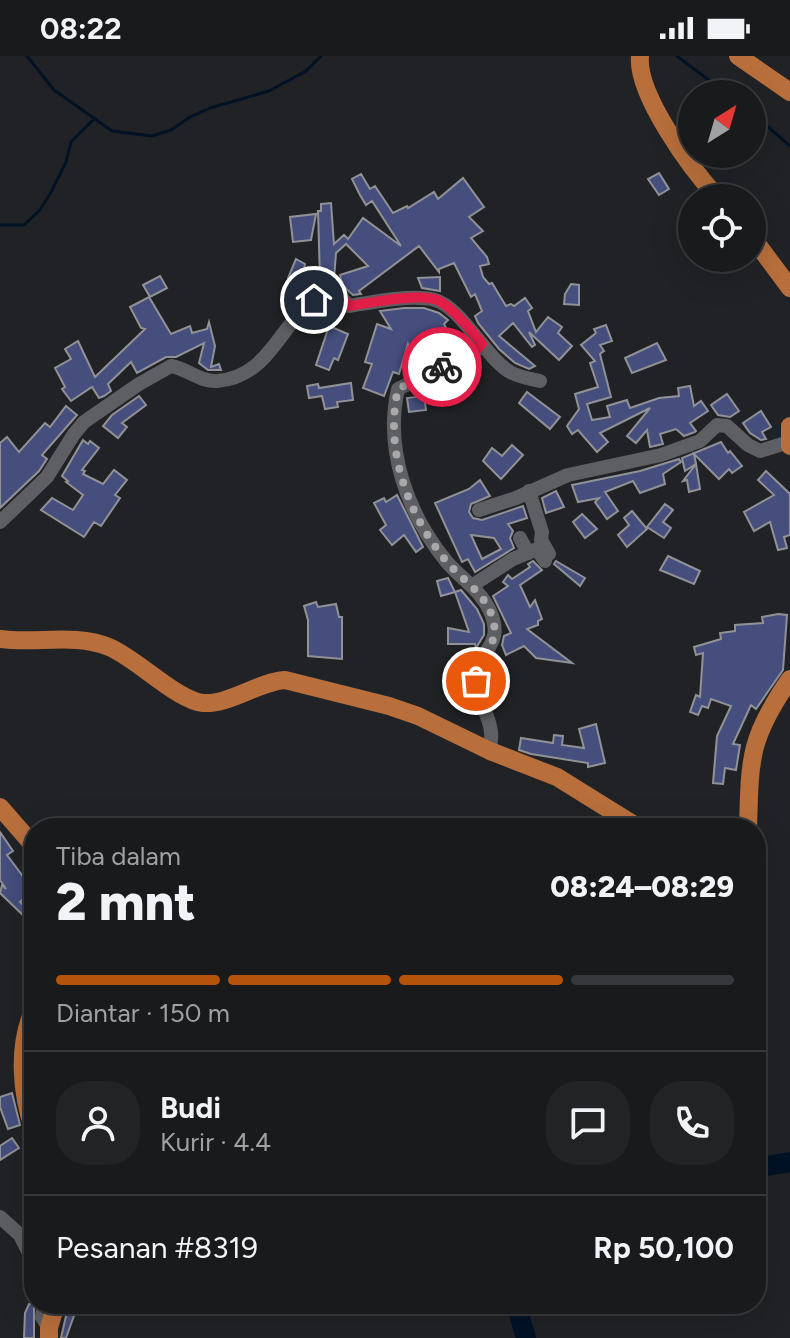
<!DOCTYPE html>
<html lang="id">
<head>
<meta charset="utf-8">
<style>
	body { margin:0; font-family:Figtree,sans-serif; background:#222325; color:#f1f3f6; height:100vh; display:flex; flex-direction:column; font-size:30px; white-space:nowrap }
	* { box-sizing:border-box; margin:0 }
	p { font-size:26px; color:#9fa1a3 }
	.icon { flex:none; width:44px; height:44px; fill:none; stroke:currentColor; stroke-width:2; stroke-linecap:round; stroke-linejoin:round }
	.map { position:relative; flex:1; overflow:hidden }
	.sheet { position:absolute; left:24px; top:762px; width:742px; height:496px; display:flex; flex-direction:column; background:#191a1c; border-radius:32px; box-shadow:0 8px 32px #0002,0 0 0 2px #37383b }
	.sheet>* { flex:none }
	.needle { width:52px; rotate:37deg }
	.fabs { position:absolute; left:678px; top:24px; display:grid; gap:16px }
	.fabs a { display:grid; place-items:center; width:88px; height:88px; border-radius:50%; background:#191a1c; box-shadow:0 8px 32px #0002,0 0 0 2px #37383b; font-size:40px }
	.pin { position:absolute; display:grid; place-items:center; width:68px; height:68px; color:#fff; margin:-34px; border:4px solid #fff; border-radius:50%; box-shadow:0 2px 8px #0007 }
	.courier { position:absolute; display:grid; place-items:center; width:80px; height:80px; margin:-40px; border:6px solid #e11d48; border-radius:50%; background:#fff; color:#222; box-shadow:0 2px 10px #0007 }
	.head em { font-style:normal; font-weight:800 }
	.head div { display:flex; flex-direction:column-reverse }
	.head { display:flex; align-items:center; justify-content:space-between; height:136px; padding:0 32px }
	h1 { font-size:52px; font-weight:800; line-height:60px }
	.bar { display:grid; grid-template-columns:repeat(4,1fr); gap:12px 8px; align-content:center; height:96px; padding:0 32px }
	.bar i { height:10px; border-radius:6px; background:#37383b }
	.bar .active { background:#b45309 }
	.bar p { grid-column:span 4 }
	.line { display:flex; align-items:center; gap:20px; padding:0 32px; border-top:2px solid #37383b }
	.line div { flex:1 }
	.round { display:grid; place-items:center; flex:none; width:84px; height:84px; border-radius:32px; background:#222325 }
	.status { display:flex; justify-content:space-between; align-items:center; height:56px; padding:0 40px; background:#191a1c; direction:ltr }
	.status svg { height:22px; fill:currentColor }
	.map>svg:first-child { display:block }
</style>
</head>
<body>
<div class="status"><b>08:22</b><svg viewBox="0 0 49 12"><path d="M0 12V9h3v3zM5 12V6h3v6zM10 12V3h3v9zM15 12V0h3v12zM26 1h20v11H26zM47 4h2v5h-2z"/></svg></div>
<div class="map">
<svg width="790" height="1282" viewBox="0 0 790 1282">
	<rect width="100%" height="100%" fill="#212225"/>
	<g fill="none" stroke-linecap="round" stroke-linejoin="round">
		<!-- stream -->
		<g stroke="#011225" stroke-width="3">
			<polyline points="27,0 54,34 112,75 152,80 171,74 190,61 210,52 269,35 306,15 321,0"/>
			<polyline points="677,0 727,38"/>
			<polyline points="752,57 790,90"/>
			<polyline points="0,169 24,169 39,155 50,138 66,106 71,86 95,62"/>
		</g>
		<!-- river -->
		<g stroke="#011225" stroke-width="20">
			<polyline points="756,1112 790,1106"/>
			<polyline points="516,1248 526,1282"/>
		</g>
	</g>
	<!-- building -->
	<g fill="#454e7d" stroke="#919296" stroke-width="2" fill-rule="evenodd">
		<polygon points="659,117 669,133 659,139 648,123"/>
		<polygon points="361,118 370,133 375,130 393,157 407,150 408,152 434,136 438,143 463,122 484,151 469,161 483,175 471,182 487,201 489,208 480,210 483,221 489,228 492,227 506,250 511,248 514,250 525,242 532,252 528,255 536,276 548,261 562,271 558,277 572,290 559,304 529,276 535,289 532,291 513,267 499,280 535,310 529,313 515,307 499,293 478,267 475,260 482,255 475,238 471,241 454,207 439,213 439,216 419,190 359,235 361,238 353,239 342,229 340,219 368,210 346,188 336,197 334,223 320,223 318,155 321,155 321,148 331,147 334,188 344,179 348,183 363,162 401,190 372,145 366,149 360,139 352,123"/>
		<polygon points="316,158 311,184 293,186 290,161"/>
		<polygon points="296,203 305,208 302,226 288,222"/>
		<polygon points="160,220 167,232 150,241 143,229"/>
		<polygon points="440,221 440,235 422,232 418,222"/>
		<polygon points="571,228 579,229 579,249 564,248 565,238"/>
		<polygon points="149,241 171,278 190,270 192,277 207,273 209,266 215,290 211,311 219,308 221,314 208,314 199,307 204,287 176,301 166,301 137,317 131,306 108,328 111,335 104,340 99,342 92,331 71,345 62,333 65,331 55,312 71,303 65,293 78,285 95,321 145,273 141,272 130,251"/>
		<polygon points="404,252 424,252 439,257 448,264 444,268 458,295 418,311 408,288 399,318 393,316 384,340 363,332 372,308 365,306 377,268 391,273 380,255"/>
		<polygon points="606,269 612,285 600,289 604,295 600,298 611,341 587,348 592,364 610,361 607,350 627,344 630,352 659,342 679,340 678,332 690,330 694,350 701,345 708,355 690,367 696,375 695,376 684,380 676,373 660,378 663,388 650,391 647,374 636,387 627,380 650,352 600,377 608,386 597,396 578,374 572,378 567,370 579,353 575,338 598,331 590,307 595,305 581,289 596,277 594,273"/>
		<polygon points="329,270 348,278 338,304 334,302 329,314 316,309"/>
		<polygon points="657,287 666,304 632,317 625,302"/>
		<polygon points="453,319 465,330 455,341 439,325"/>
		<polygon points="351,327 353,344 337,346 338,351 325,353 322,340 309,342 307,330 318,328 319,332"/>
		<polygon points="527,336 560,361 550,373 519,347"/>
		<polygon points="727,338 739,355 730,361 718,359 711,349"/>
		<polygon points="139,340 146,349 122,367 127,371 118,382 103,370 112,359"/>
		<polygon points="424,340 426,354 409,356 407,342"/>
		<polygon points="66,350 77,359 42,399 47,403 39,415 0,452 0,387 7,381 19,396 45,367 50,371"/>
		<polygon points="761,355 771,371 762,376 766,383 761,384 750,377 743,367"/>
		<polygon points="83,384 88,388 90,385 99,392 82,414 85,415 83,418 103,428 114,414 127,424 115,439 120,442 101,470 94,466 84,481 41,454 52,442 73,454 83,439 66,426 68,425 62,420"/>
		<polygon points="721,386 728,397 730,395 742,410 732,417 729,413 719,423 694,398 696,408 685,415 682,402"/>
		<polygon points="512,389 523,399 501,423 483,405 492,392 502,400"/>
		<polygon points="679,403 681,406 663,418 665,428 640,437 633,425 605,436 618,455 607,463 595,446 599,442 578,446 572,429 640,415"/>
		<polygon points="696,408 700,433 689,436 687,424 683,425"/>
		<polygon points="766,415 790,438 790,479 784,481 787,492 778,494 770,466 754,475 744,456 774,439 758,424"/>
		<path d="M480,424l10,16 -19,8 -2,8 4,6 9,2 41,-14 4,12 -19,6 5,7 -3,7 4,10 -39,24 -7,-13 -6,3 -27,-59 34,-14zM471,479l23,3 7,11 -19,10z"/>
		<polygon points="556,435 564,451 546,457 542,442"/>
		<polygon points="397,439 423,491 416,496 404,479 392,489 380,474 386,469 374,447 384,442 386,446"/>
		<polygon points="665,448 673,454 663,466 671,472 664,482 647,471"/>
		<polygon points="632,455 647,473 627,491 618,479 629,469 624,462"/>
		<polygon points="582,458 597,473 585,482 573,466"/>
		<polygon points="668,500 700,515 694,528 660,514"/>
		<polygon points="533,505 542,514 520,529 530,551 535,544 542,563 538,565 538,569 527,573 572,607 536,602 524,590 506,599 502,589 504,580 511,577 493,540 508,530 503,526 508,519 512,523 530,511 528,508"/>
		<polygon points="556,505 585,522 580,530 554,508"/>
		<polygon points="448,522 455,536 441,540 437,525"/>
		<polygon points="461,534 477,553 484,568 484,579 476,592 475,588 448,588 448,572 469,576 455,536"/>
		<polygon points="316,546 318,551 336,548 339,561 342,561 342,603 308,600 308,564 304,550"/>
		<polygon points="778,558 787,559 783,614 756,653 751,649 733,688 740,689 736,714 725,712 723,728 713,727 717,680 731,650 711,643 708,652 702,650 698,659 690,656 696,639 700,641 702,612 703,597 696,599 694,591 721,583 720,577 735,575 735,569 763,567 762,561"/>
		<polygon points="596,668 605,707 588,711 588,707 531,698 519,694 521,682 553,687 554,679 563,680 562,689 584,692 579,673"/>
		<polygon points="0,776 13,795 7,799 25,823 29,819 34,828 34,833 20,846 33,858 28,864 0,837 2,829 6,833 0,824"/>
		<polygon points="12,1037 20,1069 8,1073 0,1051 0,1041"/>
		<polygon points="12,1082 19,1092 0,1104 0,1090"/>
		<polygon points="29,1248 34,1248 34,1282 24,1282 25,1257"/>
		<polygon points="68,1251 76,1254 66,1282 61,1282"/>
	</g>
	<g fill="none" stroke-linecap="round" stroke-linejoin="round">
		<!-- minor -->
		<g stroke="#5e5f62" stroke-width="14">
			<path d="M482,288l-16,18 -21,4 -47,23c-14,61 10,125 48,172 15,18 34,28 44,50 14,32 -7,36 -14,62 -5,19 14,40 15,59 1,6 -1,13 -1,19"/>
			<polyline points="529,435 542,476 541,484 549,498"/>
			<polyline points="479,454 516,442 568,419 661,399 700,385 717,369 727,370 748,389 760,395 789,386"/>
			<path d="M0,466l47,-45 27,-43 10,-12 55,-38 32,-18c17,3 29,16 46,15 63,-5 64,-79 120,-88l12,13c24,-4 62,-12 86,-6 26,7 50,57 75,72 9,5 20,7 30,9"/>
			<polyline points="520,482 528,497"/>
			<polyline points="473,529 513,503 537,493 545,505"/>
			<polyline points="0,1161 20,1179 34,1207"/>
			<polyline points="44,1248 42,1261 49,1272"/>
		</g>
		<!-- major -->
		<g stroke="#b86f3c" stroke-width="18">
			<path d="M640,0c-4,38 52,114 78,142"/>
			<polyline points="738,0 790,36"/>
			<polyline points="752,181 790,232"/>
			<polyline points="790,370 790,390"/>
			<path d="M0,583c36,5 75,-6 109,8 27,11 69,54 94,56 26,2 55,-21 82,-23l104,26 29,10 72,35 67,26 82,51"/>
			<polyline points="0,751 34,790"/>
			<path d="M748,772c2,-70 1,-90 42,-149"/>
			<path d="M34,953c-17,36 -13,85 0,121"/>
			<polyline points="49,1282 49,1272 56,1248"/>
		</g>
	</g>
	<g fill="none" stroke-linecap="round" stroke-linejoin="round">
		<!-- done -->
		<path stroke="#a9a9ac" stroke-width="8" stroke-dasharray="0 14.4" d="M442,311l-44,22c-14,61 10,126 49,173 17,20 42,33 47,62 4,23 -17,35 -18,57"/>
		<!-- route -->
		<path stroke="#e11d48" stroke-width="10" d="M314,244l23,-7 12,13c21,-3 69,-13 88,-6 13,5 37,33 45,44l-16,18 -24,5"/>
	</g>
</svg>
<div class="fabs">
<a><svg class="needle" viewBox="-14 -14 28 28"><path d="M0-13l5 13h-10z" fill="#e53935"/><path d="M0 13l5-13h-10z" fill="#9fa1a3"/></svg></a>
<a><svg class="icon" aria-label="locate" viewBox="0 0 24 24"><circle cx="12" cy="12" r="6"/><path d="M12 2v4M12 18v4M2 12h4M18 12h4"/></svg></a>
</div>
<div class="pin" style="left:476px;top:625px;background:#ea580c"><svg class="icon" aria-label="bag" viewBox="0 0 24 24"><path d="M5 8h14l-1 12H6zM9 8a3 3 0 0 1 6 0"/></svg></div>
<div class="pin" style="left:314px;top:244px;background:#1f2937"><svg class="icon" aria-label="home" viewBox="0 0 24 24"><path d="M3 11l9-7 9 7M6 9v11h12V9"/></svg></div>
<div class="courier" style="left:442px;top:311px"><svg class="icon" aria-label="bike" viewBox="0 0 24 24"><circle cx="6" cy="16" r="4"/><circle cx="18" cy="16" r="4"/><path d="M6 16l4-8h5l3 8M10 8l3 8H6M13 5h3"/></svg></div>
<section class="sheet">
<div class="head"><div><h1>2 mnt</h1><p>Tiba dalam</p></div><em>08:24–08:29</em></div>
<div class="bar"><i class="active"></i><i class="active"></i><i class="active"></i><i></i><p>Diantar · 150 m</p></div>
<div class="line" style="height:144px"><a class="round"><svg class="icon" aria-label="person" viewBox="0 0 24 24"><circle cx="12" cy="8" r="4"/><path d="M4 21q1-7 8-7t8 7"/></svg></a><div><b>Budi</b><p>Kurir · 4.4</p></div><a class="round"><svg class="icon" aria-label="chat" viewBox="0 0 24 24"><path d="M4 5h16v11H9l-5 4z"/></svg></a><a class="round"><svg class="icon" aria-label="phone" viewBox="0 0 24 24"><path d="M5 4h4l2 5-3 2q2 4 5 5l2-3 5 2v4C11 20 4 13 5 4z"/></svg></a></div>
<div class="line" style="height:104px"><div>Pesanan #8319</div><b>Rp 50,100</b></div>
</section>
</div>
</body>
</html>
